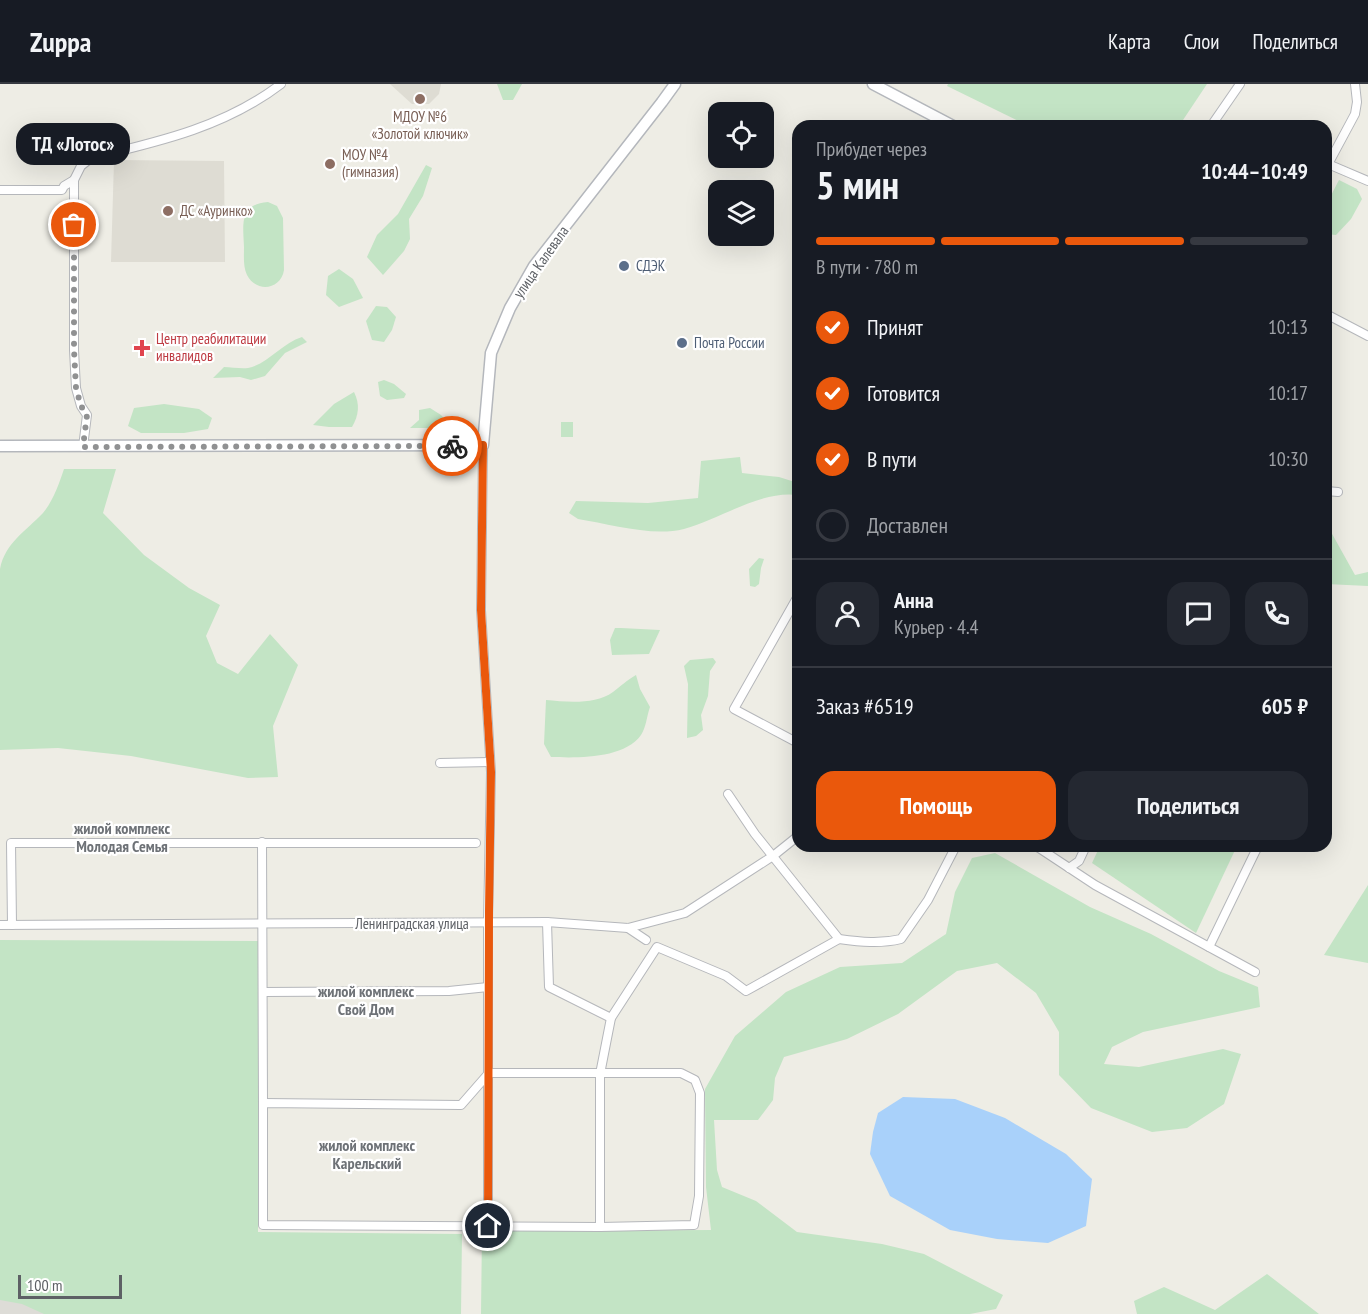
<!DOCTYPE html>
<html lang="ru">
<head>
<meta charset="utf-8">
<style>
	body { margin:0; font-family:"PT Sans Narrow",sans-serif; background:#242831; color:#f1f3f6; height:100vh; display:flex; flex-direction:column; font-size:22px; white-space:nowrap }
	* { box-sizing:border-box; margin:0 }
	p { font-size:20px; color:#9ea1a6 }
	.icon { flex:none; width:33px; height:33px; fill:none; stroke:currentColor; stroke-width:2; stroke-linecap:round; stroke-linejoin:round }
	.map { position:relative; flex:1; overflow:hidden }
	.panel { position:absolute; left:792px; top:36px; width:540px; height:732px; display:flex; flex-direction:column; background:#171b24; border-radius:18px; box-shadow:0 6px 24px #0002 }
	.panel>* { flex:none }
	.tools { position:absolute; left:708px; top:18px; display:grid; gap:12px }
	.tools a { display:grid; place-items:center; width:66px; height:66px; border-radius:12px; background:#171b24; box-shadow:0 6px 24px #0002; font-size:30px }
	.scale { position:absolute; left:18px; bottom:15px; width:104px; box-sizing:border-box; padding-left:6px; border:3px solid #5d6065; border-top:0; font-size:16px; line-height:21px; white-space:nowrap; color:#5d6065; -webkit-text-stroke:4px #fff; paint-order:stroke }
	.pin { position:absolute; display:grid; place-items:center; width:51px; height:51px; color:#fff; margin:-26px; border:3px solid #fff; border-radius:50%; box-shadow:0 2px 6px #0007 }
	.courier { position:absolute; display:grid; place-items:center; width:60px; height:60px; margin:-30px; border:4px solid #ea580c; border-radius:50%; background:#fff; color:#222; box-shadow:0 2px 8px #0007 }
	.bubble { position:absolute; height:42px; border-radius:18px; background:#171b24; box-shadow:0 6px 24px #0002; font-size:20px; font-weight:600; line-height:42px; text-align:center }
	.headline em { font-style:normal; font-weight:600 }
	.headline div { display:flex; flex-direction:column-reverse }
	.headline { display:flex; align-items:center; justify-content:space-between; height:102px; padding:0 24px }
	h1 { font-size:39px; font-weight:600; line-height:45px }
	.bar { display:grid; grid-template-columns:repeat(4,1fr); gap:9px 6px; align-content:center; height:72px; padding:0 24px }
	.bar i { height:8px; border-radius:4px; background:#363941 }
	.bar .current { background:#ea580c }
	.bar p { grid-column:span 4 }
	.line { display:flex; align-items:center; gap:15px; padding:0 24px; border-top:2px solid #363941 }
	.line div { flex:1 }
	.round { display:grid; place-items:center; flex:none; width:63px; height:63px; border-radius:18px; background:#242831 }
	ol { padding:0 24px; list-style:none }
	li { display:flex; align-items:center; gap:18px; height:66px }
	li p { margin-inline-start:auto }
	li .icon { padding:6px; border-radius:50%; background:#ea580c; color:#fff; stroke-width:4 }
	li:last-child { color:#9ea1a6 }
	li i { width:33px; height:33px; border:3px solid #363941; border-radius:50% }
	.button { display:flex; gap:12px; margin-top:auto; padding:12px 24px }
	.button a { flex:1; height:69px; border-radius:18px; background:#ea580c; color:#fff; font-size:24px; font-weight:600; line-height:69px; text-align:center }
	.button a+a { background:#242831; color:#f1f3f6 }
	header { display:flex; align-items:center; gap:36px; box-sizing:border-box; height:84px; padding:0 30px; background:#171b24; border-bottom:2px solid #363941 }
	header strong { font-size:28px }
	nav { display:flex; gap:33px; margin-inline-start:auto; font-size:21px }
	.map>svg:first-child { display:block }
</style>
</head>
<body>
<header>
<strong>Zuppa</strong>
<nav><a>Карта</a><a>Слои</a><a>Поделиться</a></nav>
</header>
<div class="map">
<svg width="1368" height="1230" viewBox="0 0 1368 1230">
	<rect width="100%" height="100%" fill="#eeede5"/>
	<!-- industrial -->
	<polygon fill="#dddcd7" points="0,1214 19,1215 55,1230 0,1230"/>
	<!-- education -->
	<g fill="#dedcd3">
		<polygon points="390,0 441,0 439,10 429,20 412,20"/>
		<polygon points="114,76 224,77 225,178 111,178"/>
	</g>
	<!-- green -->
	<g fill="#c3e4c5">
		<polygon points="497,0 522,0 513,16 503,16"/>
		<polygon points="948,0 1207,0 1179,42 1029,42 947,2"/>
		<polygon points="426,81 432,84 423,112 409,135 410,155 404,167 383,191 367,173 377,151 398,130"/>
		<polygon points="1339,96 1357,105 1362,115 1351,135 1336,151 1326,150 1326,121"/>
		<path d="M268,118l9,4 6,12 1,52c-3,20 -28,23 -37,5 -4,-8 -3,-19 -3,-28 -1,-23 -5,-43 24,-45z"/>
		<polygon points="339,185 353,195 363,214 339,223 326,211 328,192"/>
		<polygon points="376,222 387,223 396,233 392,246 384,258 372,256 366,237"/>
		<path d="M302,253l5,5 -22,11 -20,23 -14,4 -11,-3 -27,1 11,-11c7,0 17,2 24,1 20,-4 34,-25 54,-31z"/>
		<polygon points="384,296 394,300 406,310 404,314 387,316 380,312 378,298"/>
		<path d="M354,308c6,12 5,23 -2,35h-23l-16,-2 21,-21z"/>
		<polygon points="164,320 199,325 212,334 208,345 184,349 141,349 128,342 134,324"/>
		<polygon points="430,324 441,331 447,338 447,344 410,344 419,336 419,326"/>
		<rect x="561" y="338" width="12" height="15"/>
		<path d="M740,373l2,16 37,4 19,6v12c-38,-5 -77,24 -114,34 -32,8 -74,-5 -106,-10l-9,-6 7,-12 72,2 50,-5 3,-37z"/>
		<path d="M64,385h52l-13,44 41,42 45,33 31,17 -14,31 11,27 21,11 32,-40 28,31 -25,61 5,51 -30,1 -117,-22 -73,-8 -58,2v-181c5,-26 26,-38 43,-56 10,-12 16,-29 21,-44z"/>
		<polygon points="1326,439 1355,491 1368,488 1368,502 1326,500"/>
		<polygon points="759,474 764,475 761,484 759,500 755,503 750,502 749,485"/>
		<polygon points="615,544 621,544 660,546 649,570 612,571 610,556"/>
		<polygon points="713,574 716,578 710,587 708,612 701,631 703,646 696,652 687,654 688,600 684,582 690,576"/>
		<path d="M636,591l4,14 10,18c-3,8 -4,21 -9,28 -17,24 -64,23 -90,22l-7,-13 2,-44c21,2 49,5 67,-8 8,-6 14,-12 23,-17z"/>
		<polygon points="1100,762 1235,762 1236,764 1196,849 1092,779"/>
		<polygon points="995,769 1090,823 1151,850 1219,887 1258,903 1260,923 1143,948 1112,963 1104,980 1139,983 1223,965 1241,970 1224,1020 1187,1044 1152,1048 1091,1024 1059,991 1059,948 1036,909 997,879 957,887 898,930 847,955 784,973 775,994 773,1016 758,1036 714,1036 717,1086 722,1103 756,1117 797,1148 882,1160 924,1170 1003,1211 996,1225 970,1230 481,1230 482,1147 711,1146 706,1103 705,1005 735,952 786,908 840,883 902,879 946,850 955,808 972,774"/>
		<polygon points="1368,801 1368,879 1324,871"/>
		<polygon points="0,856 258,857 258,1148 462,1150 461,1230 44,1230 22,1220 0,1216"/>
		<polygon points="1267,1190 1319,1230 1137,1230 1134,1217 1164,1203 1215,1226"/>
	</g>
	<!-- water -->
	<polygon fill="#a9d1fa" points="903,1013 955,1015 1005,1034 1066,1070 1092,1095 1086,1142 1048,1159 997,1155 950,1146 890,1112 870,1070 873,1048 878,1029"/>
	<g fill="none" stroke-linecap="round" stroke-linejoin="round">
		<!-- street casing -->
		<g stroke="#b5b7bb" stroke-width="10">
			<g id="street">
				<polyline points="1211,42 1240,0"/>
				<polyline points="1328,80 1368,97"/>
				<polyline points="1326,84 1355,30 1357,18 1355,0"/>
				<polyline points="0,106 62,106 64,102 74,96"/>
				<polyline points="1326,230 1368,252"/>
				<polyline points="483,361 481,526 491,688 488,837 488,1142"/>
				<path d="M83,363l4,-32 -6,-9 -5,-18 -2,-38v-170l7,-14 10,-8c67,-16 134,-31 190,-74"/>
				<polyline points="1326,407 1338,408"/>
				<polyline points="798,512 734,625 798,659"/>
				<polyline points="440,679 490,678"/>
				<path d="M728,710l27,40 84,105c22,3 41,5 62,0l27,-39 28,-54"/>
				<polyline points="262,758 263,1019"/>
				<polyline points="1036,762 1095,801 1255,888"/>
				<polyline points="1069,784 1079,777 1086,762"/>
				<polyline points="547,838 549,903 611,934"/>
				<polyline points="0,841 547,838 628,844 685,829 773,772 798,752"/>
				<polyline points="12,841 11,759 476,759"/>
				<polyline points="628,844 646,856"/>
				<polyline points="1209,863 1258,762"/>
				<polyline points="263,908 449,907 488,903"/>
				<polygon points="489,989 681,989 695,996 700,1009 699,1112 694,1141 600,1143 263,1141 263,1019 461,1021"/>
				<polyline points="600,1143 600,990 611,934 657,863 726,892 746,907 839,855"/>
			</g>
		</g>
		<!-- secondary casing -->
		<g stroke="#b4b7bc" stroke-width="13">
			<g id="secondary">
				<polyline points="873,0 953,42"/>
				<polyline points="0,362 483,361 491,269 510,224 534,182 662,18 675,0"/>
			</g>
		</g>
		<!-- street -->
		<use href="#street" stroke="#fff" stroke-width="8"/>
		<!-- secondary -->
		<use href="#secondary" stroke="#fff" stroke-width="10"/>
	</g>
	<g fill="none" stroke-linecap="round" stroke-linejoin="round">
		<!-- done -->
		<polyline stroke="#909192" stroke-width="6" stroke-dasharray="0 10.8" points="74,141 74,266 76,304 81,322 87,331 83,363 452,362"/>
		<!-- route -->
		<polyline stroke="#ea580c" stroke-width="8" points="452,362 483,361 481,526 491,688 489,827 488,1142"/>
	</g>
	<!-- markers -->
	<g fill="#8d6e63" stroke="#fff" stroke-width="2">
		<circle cx="420" cy="15" r="6"/>
		<circle cx="330" cy="80" r="6"/>
		<circle cx="168" cy="127" r="6"/>
	</g>
	<g fill="#5c6f8a" stroke="#fff" stroke-width="2">
		<circle cx="624" cy="182" r="6"/>
		<circle cx="682" cy="259" r="6"/>
	</g>
	<path fill="#e0444e" stroke="#fff" stroke-width="2" d="M139 255h6v6h6v6h-6v6h-6v-6h-6v-6h6z"/>
	<g text-anchor="middle" stroke-width="4.5" stroke-linejoin="round" paint-order="stroke">
		<!-- education labels -->
		<g font-size="15" fill="#785e54" stroke="#fff" text-anchor="start">
			<text x="420" y="38" text-anchor="middle">МДОУ №6<tspan x="420" dy="17">«Золотой ключик»</tspan></text>
			<text x="342" y="76">МОУ №4<tspan x="342" dy="17">(гимназия)</tspan></text>
			<text x="180" y="132">ДС «Ауринко»</text>
		</g>
		<!-- street labels -->
		<g font-size="15" fill="#5d6065" stroke="#fff">
			<text transform="translate(541 178) rotate(-55)" y="5">улица Калевала</text>
			<text x="412" y="845">Ленинградская улица</text>
		</g>
		<!-- service labels -->
		<g font-size="15" fill="#4e5e75" stroke="#fff" text-anchor="start">
			<text x="636" y="187">СДЭК</text>
			<text x="694" y="264">Почта России</text>
		</g>
		<!-- health labels -->
		<g font-size="15" fill="#be3a42" stroke="#fff" text-anchor="start">
			<text x="156" y="260">Центр реабилитации<tspan x="156" dy="17">инвалидов</tspan></text>
		</g>
		<!-- neighbourhood labels -->
		<g font-size="16" font-weight="bold" fill="#6e7277" stroke="#fff">
			<text x="122" y="750">жилой комплекс<tspan x="122" dy="18">Молодая Семья</tspan></text>
			<text x="366" y="913">жилой комплекс<tspan x="366" dy="18">Свой Дом</tspan></text>
			<text x="367" y="1067">жилой комплекс<tspan x="367" dy="18">Карельский</tspan></text>
		</g>
	</g>
</svg>
<div class="tools">
<a><svg class="icon" aria-label="locate" viewBox="0 0 24 24"><circle cx="12" cy="12" r="6"/><path d="M12 2v4M12 18v4M2 12h4M18 12h4"/></svg></a>
<a><svg class="icon" aria-label="layers" viewBox="0 0 24 24"><path d="M12 4l9 5-9 5-9-5zM3 14l9 5 9-5"/></svg></a>
</div>
<div class="scale">100 m</div>
<div class="pin" style="left:74px;top:141px;background:#ea580c"><svg class="icon" aria-label="bag" viewBox="0 0 24 24"><path d="M5 8h14l-1 12H6zM9 8a3 3 0 0 1 6 0"/></svg></div>
<div class="pin" style="left:488px;top:1142px;background:#1f2937"><svg class="icon" aria-label="home" viewBox="0 0 24 24"><path d="M3 11l9-7 9 7M6 9v11h12V9"/></svg></div>
<div class="courier" style="left:452px;top:362px"><svg class="icon" aria-label="bike" viewBox="0 0 24 24"><circle cx="6" cy="16" r="4"/><circle cx="18" cy="16" r="4"/><path d="M6 16l4-8h5l3 8M10 8l3 8H6M13 5h3"/></svg></div>
<div class="bubble" style="left:16px;top:39px;width:114px">ТД «Лотос»</div>
<section class="panel">
<div class="headline"><div><h1>5 мин</h1><p>Прибудет через</p></div><em>10:44–10:49</em></div>
<div class="bar"><i class="current"></i><i class="current"></i><i class="current"></i><i></i><p>В пути · 780 m</p></div>
<ol>
<li><svg class="icon" aria-label="check" viewBox="0 0 24 24"><path d="M5 12l5 5 9-10"/></svg>Принят<p>10:13</p></li>
<li><svg class="icon" aria-label="check" viewBox="0 0 24 24"><path d="M5 12l5 5 9-10"/></svg>Готовится<p>10:17</p></li>
<li><svg class="icon" aria-label="check" viewBox="0 0 24 24"><path d="M5 12l5 5 9-10"/></svg>В пути<p>10:30</p></li>
<li><i></i>Доставлен</li>
</ol>
<div class="line" style="height:108px"><a class="round"><svg class="icon" aria-label="person" viewBox="0 0 24 24"><circle cx="12" cy="8" r="4"/><path d="M4 21q1-7 8-7t8 7"/></svg></a><div><b>Анна</b><p>Курьер · 4.4</p></div><a class="round"><svg class="icon" aria-label="chat" viewBox="0 0 24 24"><path d="M4 5h16v11H9l-5 4z"/></svg></a><a class="round"><svg class="icon" aria-label="phone" viewBox="0 0 24 24"><path d="M5 4h4l2 5-3 2q2 4 5 5l2-3 5 2v4C11 20 4 13 5 4z"/></svg></a></div>
<div class="line" style="height:78px"><div>Заказ #6519</div><b>605 ₽</b></div>
<div class="button"><a>Помощь</a><a>Поделиться</a></div>
</section>
</div>
</body>
</html>
